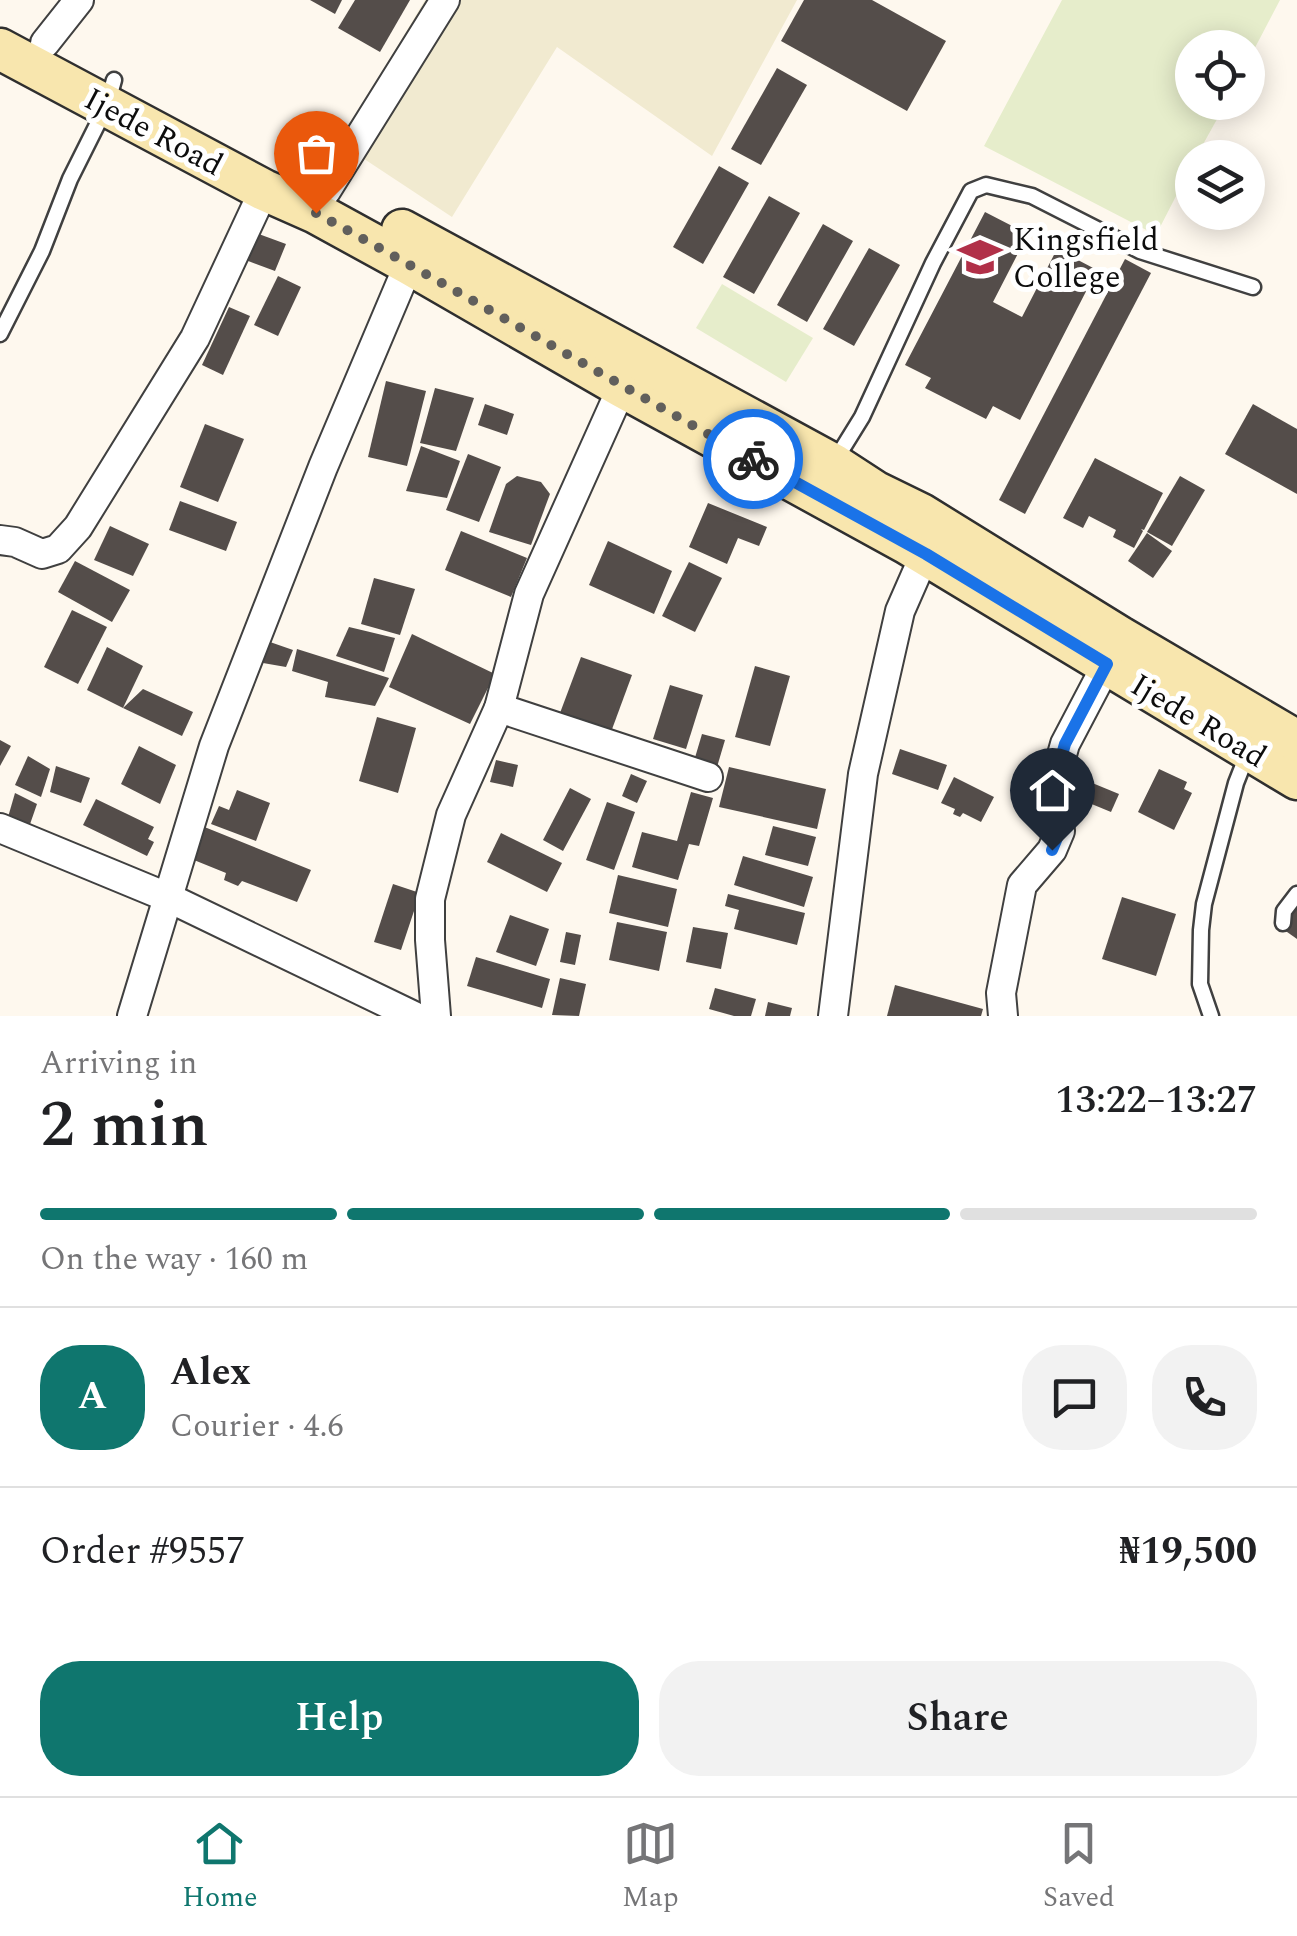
<!DOCTYPE html>
<html lang="en">
<head>
<meta charset="utf-8">
<style>
	body { margin:0; font-family:Spectral,serif; background:#f2f2f2; color:#202124; height:100vh; display:flex; flex-direction:column; font-size:38px; white-space:nowrap }
	* { box-sizing:border-box; margin:0 }
	p { font-size:32px; color:#757577 }
	.icon { flex:none; width:55px; height:55px; fill:none; stroke:currentColor; stroke-width:2; stroke-linecap:round; stroke-linejoin:round }
	.map { position:relative; height:1016px; overflow:hidden }
	.panel { display:flex; flex-direction:column; background:#fff; flex:1 }
	.panel>* { flex:none }
	.tools { position:absolute; left:1175px; top:30px; display:grid; gap:20px }
	.tools a { display:grid; place-items:center; width:90px; height:90px; border-radius:50%; background:#fff; box-shadow:0 5px 25px #0003; font-size:50px }
	.pin { position:absolute; display:grid; place-items:center; width:85px; height:85px; color:#fff; margin:-102px -42px; border-radius:50% 50% 50% 0; rotate:-45deg; box-shadow:0 0 10px #0007 }
	.pin .icon { rotate:45deg }
	.courier { position:absolute; display:grid; place-items:center; width:100px; height:100px; margin:-50px; border:8px solid #1a73e8; border-radius:50%; background:#fff; color:#222; box-shadow:0 2px 12px #0007 }
	.overview em { font-style:normal; font-weight:600 }
	.overview div { display:flex; flex-direction:column-reverse }
	.overview { display:flex; align-items:center; justify-content:space-between; height:170px; padding:0 40px }
	h1 { font-size:65px; font-weight:600; line-height:75px }
	.bar { display:grid; grid-template-columns:repeat(4,1fr); gap:15px 10px; align-content:center; height:120px; padding:0 40px }
	.bar i { height:12px; border-radius:8px; background:#e0e0e0 }
	.bar .selected { background:#0f766e }
	.bar p { grid-column:span 4 }
	.line { display:flex; align-items:center; gap:25px; padding:0 40px; border-top:2px solid #e0e0e0 }
	.line div { flex:1 }
	.round { display:grid; place-items:center; flex:none; width:105px; height:105px; border-radius:40px; background:#f2f2f2 }
	.cta { display:flex; gap:20px; margin-top:auto; padding:20px 40px }
	.cta a { flex:1; height:115px; border-radius:40px; background:#0f766e; color:#fff; font-size:40px; font-weight:600; line-height:115px; text-align:center }
	.cta a+a { background:#f2f2f2; color:#202124 }
	.tabs { display:flex; justify-content:space-around; align-items:center; height:140px; border-top:2px solid #e0e0e0; background:#fff; font-size:28px; color:#757577 }
	.tabs a { display:grid; justify-items:center; gap:5px }
	.tabs .selected { color:#0f766e }
	.map>svg:first-child { display:block }
</style>
</head>
<body>
<div class="map">
<svg width="1297" height="1016" viewBox="0 0 1297 1016">
	<rect width="100%" height="100%" fill="#fef8ee"/>
	<!-- farmland -->
	<polygon fill="#f1ead0" points="425,0 797,0 712,156 557,47 452,217 340,143"/>
	<!-- pitch -->
	<g fill="#e6edcb">
		<polygon points="1062,0 1280,0 1248,61 1248,48 1192,48 1192,102 1226,103 1196,157 1192,158 1192,165 1156,235 984,146"/>
		<polygon points="722,284 813,338 786,382 696,328"/>
	</g>
	<!-- building -->
	<g fill="#544d4a">
		<polygon points="310,0 342,0 335,14"/>
		<polygon points="355,0 410,0 380,52 338,28"/>
		<polygon points="804,0 872,0 946,41 907,111 781,41"/>
		<polygon points="777,68 807,85 761,165 731,149"/>
		<polygon points="719,166 749,183 703,264 673,247"/>
		<polygon points="769,196 800,213 754,294 723,277"/>
		<polygon points="985,212 1028,234 993,302 1022,317 1057,249 1097,270 1020,420 993,406 986,419 925,388 931,378 905,365"/>
		<polygon points="823,224 853,241 807,322 777,305"/>
		<polygon points="253,232 286,244 275,271 243,259"/>
		<polygon points="869,248 900,265 854,346 823,329"/>
		<polygon points="1125,259 1151,273 1025,514 999,500"/>
		<polygon points="278,276 301,287 278,336 254,325"/>
		<polygon points="229,307 250,316 223,375 202,365"/>
		<polygon points="386,381 426,391 407,466 368,457"/>
		<polygon points="435,388 474,398 456,451 420,443"/>
		<polygon points="485,404 514,414 507,435 478,425"/>
		<polygon points="1253,404 1297,429 1297,494 1225,454"/>
		<polygon points="205,424 244,439 218,502 180,487"/>
		<polygon points="421,446 460,461 447,498 406,491"/>
		<polygon points="468,454 501,467 479,522 446,510"/>
		<polygon points="1095,458 1163,493 1144,530 1141,529 1143,531 1134,548 1113,537 1116,530 1089,516 1083,528 1063,518"/>
		<polygon points="517,476 541,482 550,494 531,545 489,532 506,484"/>
		<polygon points="1180,476 1205,490 1172,546 1147,532"/>
		<polygon points="180,501 237,522 226,551 169,530"/>
		<polygon points="708,503 767,527 759,546 738,538 727,564 689,547"/>
		<polygon points="110,526 149,544 133,576 94,560"/>
		<polygon points="461,531 527,558 511,597 445,570"/>
		<polygon points="1147,533 1172,551 1153,578 1128,561"/>
		<polygon points="608,541 672,571 654,614 589,585"/>
		<polygon points="75,561 130,590 112,622 58,592"/>
		<polygon points="689,562 722,578 695,632 662,616"/>
		<polygon points="374,578 415,589 400,635 361,624"/>
		<polygon points="72,610 107,627 78,684 44,667"/>
		<polygon points="349,627 395,638 384,672 336,656"/>
		<polygon points="412,634 495,674 470,724 389,687"/>
		<polygon points="270,642 293,650 286,667 263,663"/>
		<polygon points="107,647 143,666 123,708 87,690"/>
		<polygon points="297,649 389,678 375,706 325,697 328,682 292,671"/>
		<polygon points="581,657 632,675 611,732 560,713"/>
		<polygon points="755,666 790,676 770,746 735,737"/>
		<polygon points="670,685 703,695 686,749 653,739"/>
		<polygon points="143,689 193,712 182,736 123,708"/>
		<polygon points="377,717 416,728 398,793 359,781"/>
		<polygon points="702,734 725,740 717,767 694,761"/>
		<polygon points="0,740 11,746 0,766"/>
		<polygon points="139,746 176,765 160,804 121,784"/>
		<polygon points="900,749 947,765 938,790 892,774"/>
		<polygon points="28,756 50,769 41,797 15,785"/>
		<polygon points="496,760 518,765 513,787 490,782"/>
		<polygon points="56,766 90,778 81,803 50,792"/>
		<polygon points="729,767 826,789 817,829 719,807"/>
		<polygon points="1159,769 1187,782 1184,789 1192,793 1174,830 1138,812"/>
		<polygon points="1068,773 1119,794 1111,812 1060,791"/>
		<polygon points="631,774 647,781 637,803 622,796"/>
		<polygon points="954,777 994,797 981,822 963,813 960,817 953,814 955,809 941,803"/>
		<polygon points="570,788 591,799 563,851 543,840"/>
		<polygon points="237,790 270,803 256,841 211,824 219,806 229,810"/>
		<polygon points="691,792 713,798 699,846 689,844 678,880 632,867 642,832 677,841"/>
		<polygon points="15,793 37,804 28,830 6,824"/>
		<polygon points="96,799 154,827 148,839 154,842 147,856 83,825"/>
		<polygon points="607,802 635,812 614,870 586,860"/>
		<polygon points="202,826 311,870 297,902 242,881 238,886 224,880 226,873 189,858"/>
		<polygon points="773,826 816,837 808,866 765,855"/>
		<polygon points="501,833 562,863 547,892 487,862"/>
		<polygon points="743,856 813,877 804,907 734,885"/>
		<polygon points="618,875 677,889 668,927 609,913"/>
		<polygon points="393,884 420,893 401,950 374,942"/>
		<polygon points="728,894 805,913 797,945 734,929 739,910 725,906"/>
		<polygon points="1122,897 1176,914 1156,976 1102,959"/>
		<polygon points="1297,904 1297,939 1280,927"/>
		<polygon points="510,915 549,929 536,966 496,952"/>
		<polygon points="617,922 667,932 659,971 609,960"/>
		<polygon points="693,927 728,933 721,969 686,962"/>
		<polygon points="566,932 581,935 575,965 560,962"/>
		<polygon points="476,957 550,979 542,1008 467,986"/>
		<polygon points="560,978 586,984 579,1016 552,1015"/>
		<polygon points="895,985 983,1009 981,1016 887,1016"/>
		<polygon points="715,988 756,999 751,1016 734,1016 709,1009"/>
		<polygon points="768,1002 792,1008 790,1016 765,1016"/>
	</g>
	<g fill="none" stroke-linecap="round" stroke-linejoin="round">
		<!-- lane casing -->
		<g stroke="#404040" stroke-width="19">
			<g id="lane">
				<polyline points="0,334 42,251 70,179 107,105 114,80"/>
				<polyline points="836,459 862,417 933,263 971,191 986,185 1032,196 1140,251 1253,287"/>
				<polyline points="1283,923 1284,911 1297,894"/>
				<polyline points="1211,1016 1200,984 1201,930 1204,904 1236,783 1247,755"/>
			</g>
		</g>
		<!-- street casing -->
		<g stroke="#404040" stroke-width="32">
			<g id="street">
				<polyline points="45,43 79,0"/>
				<polyline points="326,191 445,0"/>
				<polyline points="0,540 15,542 42,554 58,549 78,527 195,338 264,190"/>
				<polyline points="499,708 708,777"/>
				<polyline points="0,828 167,897 414,1016"/>
				<polyline points="132,1016 214,746 323,467 409,264"/>
				<polyline points="436,1016 430,940 430,899 451,815 499,708 529,594 622,387"/>
				<polyline points="833,1016 863,774 900,611 925,554"/>
				<polyline points="1003,1016 1001,993 1022,885 1052,850 1060,831 1054,783 1065,744 1107,664"/>
			</g>
		</g>
		<!-- secondary casing -->
		<g stroke="#2f2f2f" stroke-width="45">
			<g id="secondary">
				<polyline points="0,49 264,190 316,213 409,264 622,387 906,543 1297,779"/>
				<polyline points="402,230 833,464 876,492 921,514 1120,637 1297,741"/>
			</g>
		</g>
		<!-- lane -->
		<use href="#lane" stroke="#fff" stroke-width="14"/>
		<!-- street -->
		<use href="#street" stroke="#fff" stroke-width="28"/>
		<!-- secondary -->
		<use href="#secondary" stroke="#f8e6ae" stroke-width="40"/>
	</g>
	<g fill="none" stroke-linecap="round" stroke-linejoin="round">
		<!-- done -->
		<path stroke="#615f5c" stroke-width="10" stroke-dasharray="0 18" d="M316,213c146,80 291,165 437,246"/>
		<!-- route -->
		<polyline stroke="#1a73e8" stroke-width="12" points="753,459 926,554 1107,664 1065,744 1054,783 1060,831 1052,850"/>
	</g>
	<!-- icons -->
	<defs>
		<g id="school-bare" transform="scale(3.45)"><path d="M0-5L7-2L0 1L-7-2ZM-4 1L0 2.5L4 1V4Q0 6-4 4Z" fill="#b13048" stroke="#fff" stroke-width="2.5" paint-order="stroke"/></g>
	</defs>
	<g fill-rule="evenodd">
		<use href="#school-bare" x="980" y="257"/>
	</g>
	<g text-anchor="middle" stroke-width="10" stroke-linejoin="round" paint-order="stroke">
		<!-- street labels -->
		<g font-size="32" fill="#0d0d0d" stroke="#fff">
			<text transform="translate(154 131) rotate(28)" y="11">Ijede Road</text>
			<text transform="translate(1199 720) rotate(31)" y="11">Ijede Road</text>
		</g>
		<!-- poi labels -->
		<g font-size="32" fill="#0d0d0d" stroke="#fff" text-anchor="start">
			<text x="1013" y="250">Kingsfield<tspan x="1013" dy="37">College</tspan></text>
		</g>
	</g>
</svg>
<div class="tools">
<a><svg class="icon" aria-label="locate" viewBox="0 0 24 24"><circle cx="12" cy="12" r="6"/><path d="M12 2v4M12 18v4M2 12h4M18 12h4"/></svg></a>
<a><svg class="icon" aria-label="layers" viewBox="0 0 24 24"><path d="M12 4l9 5-9 5-9-5zM3 14l9 5 9-5"/></svg></a>
</div>
<div class="pin" style="left:316px;top:213px;background:#ea580c"><svg class="icon" aria-label="bag" viewBox="0 0 24 24"><path d="M5 8h14l-1 12H6zM9 8a3 3 0 0 1 6 0"/></svg></div>
<div class="pin" style="left:1052px;top:850px;background:#1f2937"><svg class="icon" aria-label="home" viewBox="0 0 24 24"><path d="M3 11l9-7 9 7M6 9v11h12V9"/></svg></div>
<div class="courier" style="left:753px;top:459px"><svg class="icon" aria-label="bike" viewBox="0 0 24 24"><circle cx="6" cy="16" r="4"/><circle cx="18" cy="16" r="4"/><path d="M6 16l4-8h5l3 8M10 8l3 8H6M13 5h3"/></svg></div>
</div>
<section class="panel">
<div class="overview"><div><h1>2 min</h1><p>Arriving in</p></div><em>13:22–13:27</em></div>
<div class="bar"><i class="selected"></i><i class="selected"></i><i class="selected"></i><i></i><p>On the way · 160 m</p></div>
<div class="line" style="height:180px"><b class="round" style="background:#0f766e;color:#fff">A</b><div><b>Alex</b><p>Courier · 4.6</p></div><a class="round"><svg class="icon" aria-label="chat" viewBox="0 0 24 24"><path d="M4 5h16v11H9l-5 4z"/></svg></a><a class="round"><svg class="icon" aria-label="phone" viewBox="0 0 24 24"><path d="M5 4h4l2 5-3 2q2 4 5 5l2-3 5 2v4C11 20 4 13 5 4z"/></svg></a></div>
<div class="line" style="height:130px"><div>Order #9557</div><b>₦19,500</b></div>
<div class="cta"><a>Help</a><a>Share</a></div>
</section>
<nav class="tabs">
<a class="selected"><svg class="icon" aria-label="home" viewBox="0 0 24 24"><path d="M3 11l9-7 9 7M6 9v11h12V9"/></svg>Home</a>
<a><svg class="icon" aria-label="map" viewBox="0 0 24 24"><path d="M3 6l6-2 6 2 6-2v14l-6 2-6-2-6 2zM9 4v14M15 6v14"/></svg>Map</a>
<a><svg class="icon" aria-label="saved" viewBox="0 0 24 24"><path d="M7 4h10v16l-5-4-5 4z"/></svg>Saved</a>
</nav>
</body>
</html>
